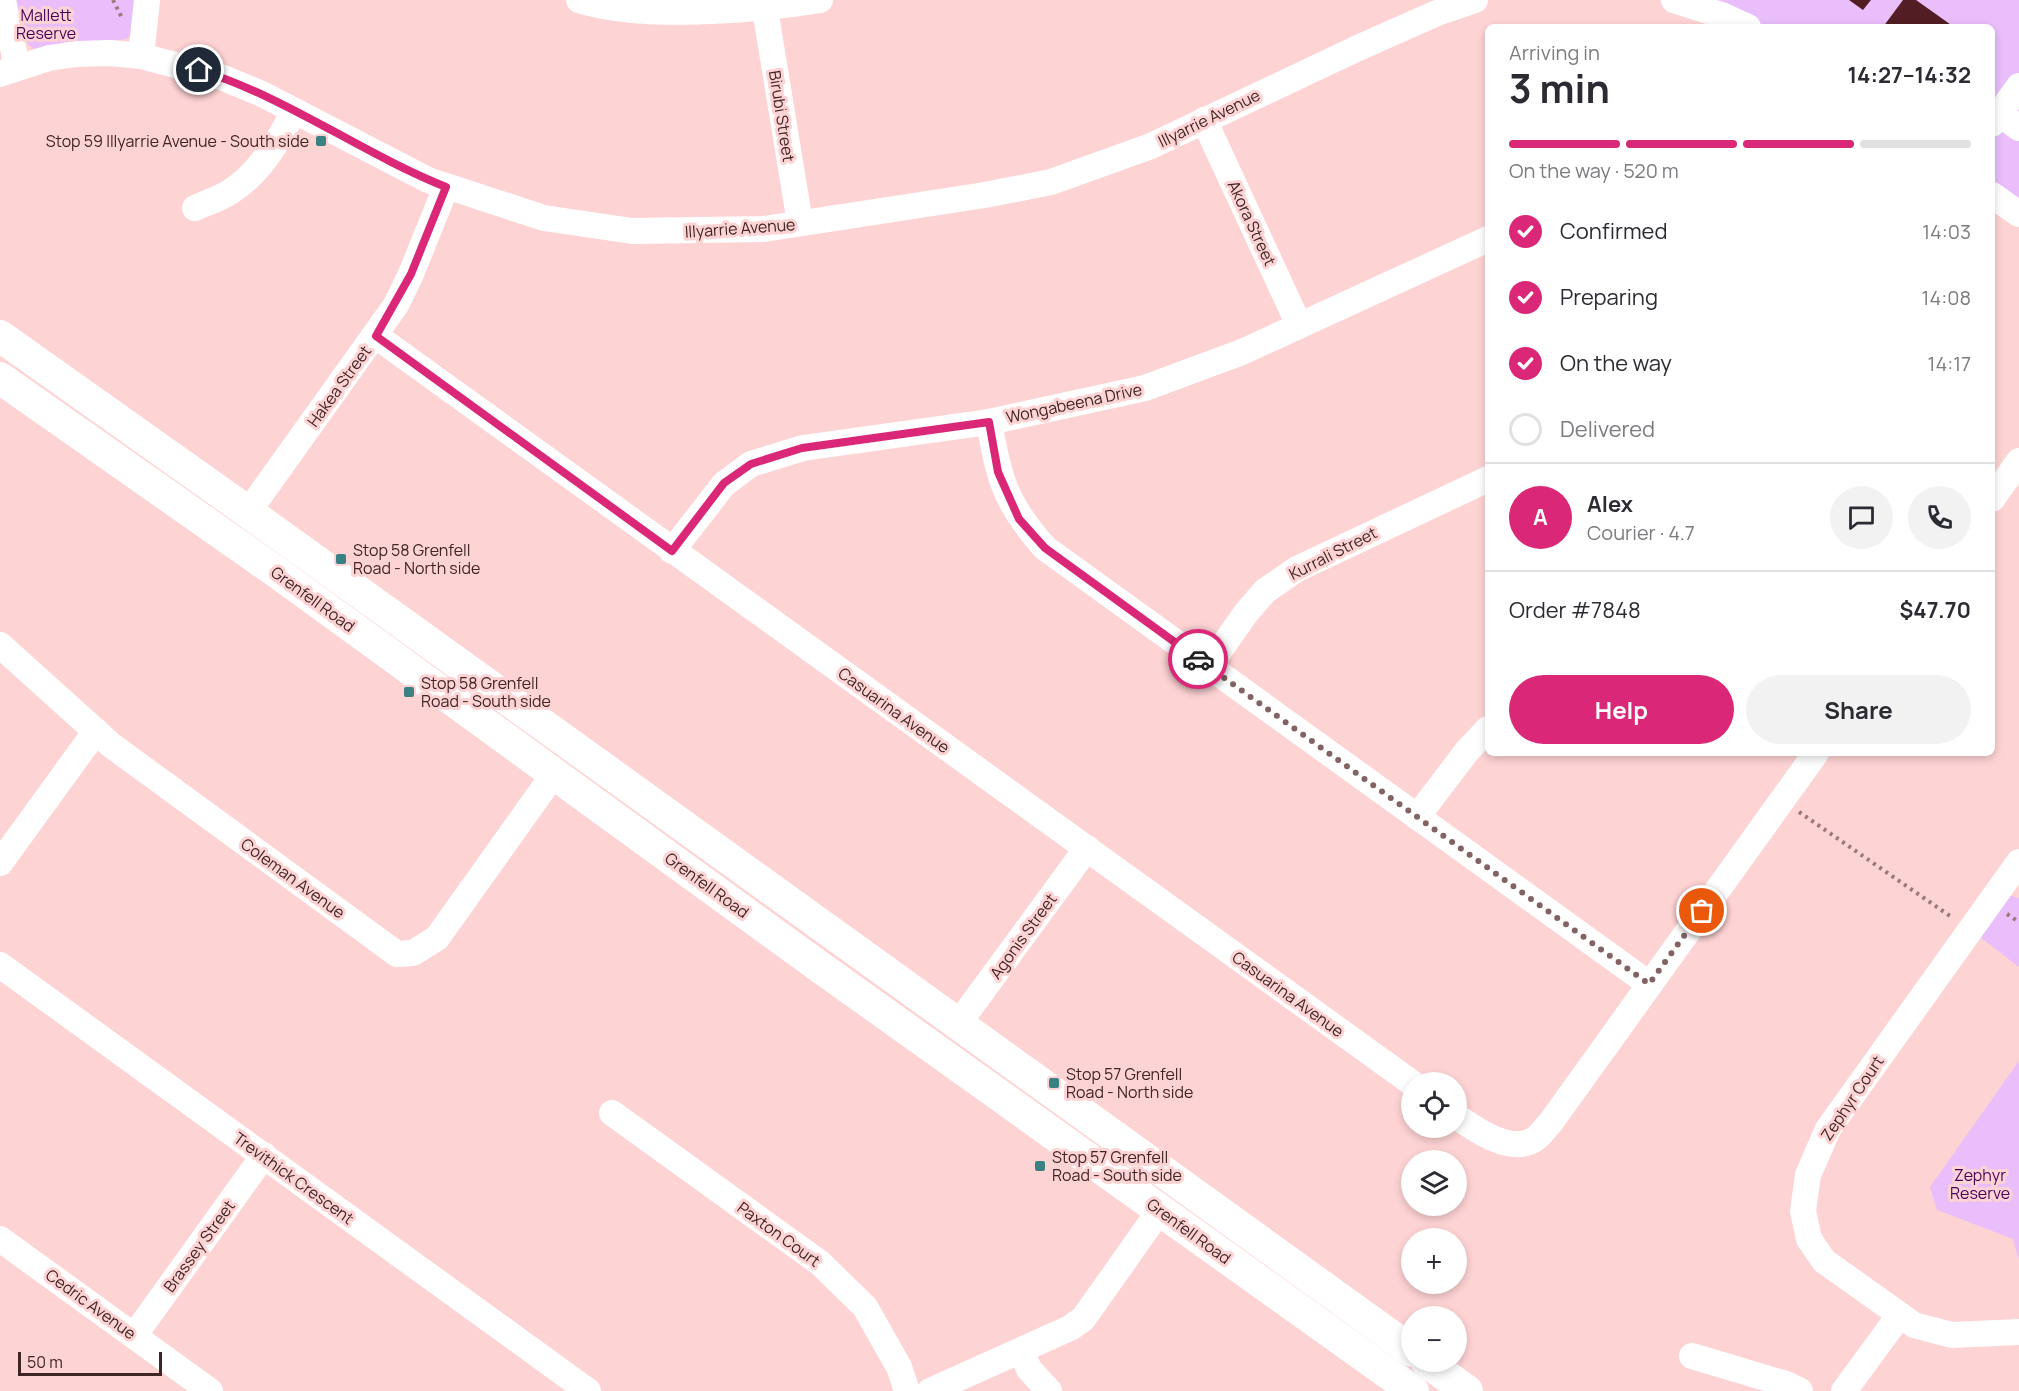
<!DOCTYPE html>
<html lang="en">
<head>
<meta charset="utf-8">
<style>
	body { margin:0; font-family:Manrope,sans-serif; background:#f2f2f3; color:#2b2b33; height:100vh; display:flex; flex-direction:column; font-size:22px; white-space:nowrap }
	* { box-sizing:border-box; margin:0 }
	p { font-size:20px; color:#7c7c81 }
	.icon { flex:none; width:33px; height:33px; fill:none; stroke:currentColor; stroke-width:2; stroke-linecap:round; stroke-linejoin:round }
	.map { position:relative; flex:1; overflow:hidden }
	.sheet { position:absolute; left:1485px; top:24px; width:510px; height:732px; display:flex; flex-direction:column; background:#fff; border-radius:9px; box-shadow:0 3px 9px #0003 }
	.sheet>* { flex:none }
	.tools { position:absolute; left:1401px; top:1072px; display:grid; gap:12px }
	.tools a { display:grid; place-items:center; width:66px; height:66px; border-radius:50%; background:#fff; box-shadow:0 3px 9px #0003; font-size:30px }
	.scale { position:absolute; left:18px; bottom:15px; width:144px; box-sizing:border-box; padding-left:6px; border:3px solid #3f2526; border-top:0; font-size:16px; line-height:21px; white-space:nowrap; color:#3f2526; -webkit-text-stroke:4px #fed3d4; paint-order:stroke }
	.pin { position:absolute; display:grid; place-items:center; width:51px; height:51px; color:#fff; margin:-26px; border:3px solid #fff; border-radius:50%; box-shadow:0 2px 6px #0007 }
	.courier { position:absolute; display:grid; place-items:center; width:60px; height:60px; margin:-30px; border:4px solid #db2777; border-radius:50%; background:#fff; color:#222; box-shadow:0 2px 8px #0007 }
	.summary em { font-style:normal; font-weight:700 }
	.summary div { display:flex; flex-direction:column-reverse }
	.summary { display:flex; align-items:center; justify-content:space-between; height:102px; padding:0 24px }
	h1 { font-size:39px; font-weight:700; line-height:45px }
	.bar { display:grid; grid-template-columns:repeat(4,1fr); gap:9px 6px; align-content:center; height:72px; padding:0 24px }
	.bar i { height:8px; border-radius:4px; background:#e1e1e2 }
	.bar .current { background:#db2777 }
	.bar p { grid-column:span 4 }
	.line { display:flex; align-items:center; gap:15px; padding:0 24px; border-top:2px solid #e1e1e2 }
	.line div { flex:1 }
	.round { display:grid; place-items:center; flex:none; width:63px; height:63px; border-radius:32px; background:#f2f2f3 }
	ol { padding:0 24px; list-style:none }
	li { display:flex; align-items:center; gap:18px; height:66px }
	li p { margin-inline-start:auto }
	li .icon { padding:6px; border-radius:50%; background:#db2777; color:#fff; stroke-width:4 }
	li:last-child { color:#7c7c81 }
	li i { width:33px; height:33px; border:3px solid #e1e1e2; border-radius:50% }
	.button { display:flex; gap:12px; margin-top:auto; padding:12px 24px }
	.button a { flex:1; height:69px; border-radius:36px; background:#db2777; color:#fff; font-size:24px; font-weight:700; line-height:69px; text-align:center }
	.button a+a { background:#f2f2f3; color:#2b2b33 }
	.map>svg:first-child { display:block }
</style>
</head>
<body>
<div class="map">
<svg width="2019" height="1391" viewBox="0 0 2019 1391">
	<rect width="100%" height="100%" fill="#fed3d4"/>
	<!-- green -->
	<g fill="#eabefb">
		<path d="M10,0h130l-4,30 -10,9 -87,11c-19,-3 -14,-23 -20,-37 -3,-5 -6,-9 -9,-13z"/>
		<polygon points="1674,0 2019,0 2019,214 1992,195 1992,27 1746,27"/>
		<polygon points="2008,895 2019,898 2019,967 1976,934"/>
		<polygon points="2019,1061 2019,1260 2013,1239 1937,1210 1930,1187"/>
	</g>
	<!-- building -->
	<g fill="#521d23">
		<polygon points="1849,0 1871,0 1863,10"/>
		<polygon points="1903,0 1916,0 1954,27 1883,27"/>
	</g>
	<g fill="none" stroke-linecap="round" stroke-linejoin="round">
		<!-- path -->
		<g stroke="#9b797a" stroke-width="4" stroke-dasharray="3 4.5" stroke-linecap="butt">
			<polyline points="113,0 122,18"/>
			<polyline points="1799,812 1953,918"/>
			<polyline points="2007,914 2019,922"/>
		</g>
		<!-- minor -->
		<g stroke="#fff" stroke-width="26">
			<polyline points="3,0 17,67"/>
			<path d="M579,0c63,20 176,11 241,0"/>
			<polyline points="1674,0 1724,16 1748,27"/>
			<polyline points="765,9 800,223"/>
			<polyline points="141,56 147,0"/>
			<polyline points="0,74 49,58 76,54 110,53 141,56 221,77 262,94 428,180 544,218 632,231 764,229 985,195 1051,182 1151,146 1358,48 1437,13 1475,0"/>
			<polyline points="1999,113 2019,128"/>
			<polyline points="1204,120 1299,325"/>
			<polyline points="1992,124 2019,86"/>
			<polyline points="1992,195 2019,214"/>
			<path d="M195,208c11,-5 24,-9 35,-16 29,-18 49,-51 64,-81"/>
			<polyline points="376,336 1412,1083"/>
			<path d="M989,422c10,57 16,81 56,126l604,436"/>
			<polyline points="1992,499 2019,461"/>
			<polyline points="248,512 396,305 411,274 446,187"/>
			<polyline points="672,551 724,484 751,464 803,448 989,422 1145,388 1242,352 1488,239"/>
			<polyline points="0,645 111,745 397,954 413,953 437,938 554,774"/>
			<polyline points="1208,667 1246,613 1265,591 1297,569 1488,479"/>
			<polyline points="1417,817 1467,751 1488,729"/>
			<polyline points="2019,862 1828,1129 1808,1175 1803,1211 1809,1239 1824,1261 1914,1325 1952,1335 2019,1332"/>
			<polyline points="0,863 96,731"/>
			<polyline points="0,965 588,1391"/>
			<polyline points="958,1024 1087,848"/>
			<polyline points="612,1113 820,1263 865,1307 899,1367 907,1391"/>
			<path d="M1456,1116c20,14 55,39 79,23 6,-4 11,-12 16,-17l265,-369"/>
			<polyline points="0,1239 210,1391"/>
			<polyline points="134,1336 264,1155"/>
			<polyline points="1021,1351 1029,1369 1049,1391"/>
			<polyline points="1692,1356 1786,1384 1800,1391"/>
			<polyline points="930,1391 1070,1328 1083,1319 1160,1210"/>
			<polyline points="1844,1391 1899,1316"/>
		</g>
		<!-- major -->
		<g stroke="#fff" stroke-width="32">
			<polyline points="0,336 248,512 1412,1351"/>
			<polyline points="0,378 275,571 817,965 1413,1391"/>
			<polyline points="1427,1362 1467,1391"/>
		</g>
	</g>
	<g fill="none" stroke-linecap="round" stroke-linejoin="round">
		<!-- done -->
		<polyline stroke="#826263" stroke-width="6" stroke-dasharray="0 10.8" points="1198,659 1649,984 1702,911"/>
		<!-- route -->
		<path stroke="#db2777" stroke-width="8" d="M199,70c88,27 162,83 247,117l-35,87 -35,62 296,215 52,-68 27,-19 51,-16 187,-26 9,50 21,47 26,29 153,111"/>
	</g>
	<!-- markers -->
	<g fill="#398182" stroke="#fed3d4" stroke-width="2">
		<rect x="315" y="135" width="12" height="12" rx="3"/>
		<rect x="335" y="553" width="12" height="12" rx="3"/>
		<rect x="403" y="686" width="12" height="12" rx="3"/>
		<rect x="1048" y="1077" width="12" height="12" rx="3"/>
		<rect x="1034" y="1160" width="12" height="12" rx="3"/>
	</g>
	<g text-anchor="middle" stroke-width="6" stroke-linejoin="round" paint-order="stroke">
		<!-- park labels -->
		<g font-size="16" fill="#49025c" stroke="#fed3d4">
			<text x="46" y="21">Mallett<tspan x="46" dy="18">Reserve</tspan></text>
			<text x="1980" y="1181">Zephyr<tspan x="1980" dy="18">Reserve</tspan></text>
		</g>
		<!-- street labels -->
		<g font-size="16" fill="#3f2526" stroke="#fed3d4">
			<text transform="translate(782 116) rotate(81)" y="6">Birubi Street</text>
			<text transform="translate(1209 118) rotate(-26)" y="6">Illyarrie Avenue</text>
			<text transform="translate(1252 223) rotate(65)" y="6">Akora Street</text>
			<text transform="translate(740 228) rotate(-4)" y="6">Illyarrie Avenue</text>
			<text transform="translate(339 386) rotate(-54)" y="6">Hakea Street</text>
			<text transform="translate(1074 403) rotate(-12)" y="6">Wongabeena Drive</text>
			<text transform="translate(1333 553) rotate(-27)" y="6">Kurrali Street</text>
			<text transform="translate(313 599) rotate(36)" y="6">Grenfell Road</text>
			<text transform="translate(894 710) rotate(36)" y="6">Casuarina Avenue</text>
			<text transform="translate(293 878) rotate(36)" y="6">Coleman Avenue</text>
			<text transform="translate(707 885) rotate(36)" y="6">Grenfell Road</text>
			<text transform="translate(1023 936) rotate(-54)" y="6">Agonis Street</text>
			<text transform="translate(1288 994) rotate(36)" y="6">Casuarina Avenue</text>
			<text transform="translate(1852 1098) rotate(-56)" y="6">Zephyr Court</text>
			<text transform="translate(294 1178) rotate(36)" y="6">Trevithick Crescent</text>
			<text transform="translate(1189 1231) rotate(36)" y="6">Grenfell Road</text>
			<text transform="translate(779 1234) rotate(36)" y="6">Paxton Court</text>
			<text transform="translate(199 1246) rotate(-54)" y="6">Brassey Street</text>
			<text transform="translate(91 1304) rotate(36)" y="6">Cedric Avenue</text>
		</g>
		<!-- poi labels -->
		<g font-size="16" fill="#3f2526" stroke="#fed3d4" text-anchor="start">
			<text x="309" y="147" text-anchor="end">Stop 59 Illyarrie Avenue - South side</text>
			<text x="353" y="556">Stop 58 Grenfell<tspan x="353" dy="18">Road - North side</tspan></text>
			<text x="421" y="689">Stop 58 Grenfell<tspan x="421" dy="18">Road - South side</tspan></text>
			<text x="1066" y="1080">Stop 57 Grenfell<tspan x="1066" dy="18">Road - North side</tspan></text>
			<text x="1052" y="1163">Stop 57 Grenfell<tspan x="1052" dy="18">Road - South side</tspan></text>
		</g>
	</g>
</svg>
<div class="tools">
<a><svg class="icon" aria-label="locate" viewBox="0 0 24 24"><circle cx="12" cy="12" r="6"/><path d="M12 2v4M12 18v4M2 12h4M18 12h4"/></svg></a>
<a><svg class="icon" aria-label="layers" viewBox="0 0 24 24"><path d="M12 4l9 5-9 5-9-5zM3 14l9 5 9-5"/></svg></a>
<a>+</a>
<a>−</a>
</div>
<div class="scale">50 m</div>
<div class="pin" style="left:1702px;top:911px;background:#ea580c"><svg class="icon" aria-label="bag" viewBox="0 0 24 24"><path d="M5 8h14l-1 12H6zM9 8a3 3 0 0 1 6 0"/></svg></div>
<div class="pin" style="left:199px;top:70px;background:#1f2937"><svg class="icon" aria-label="home" viewBox="0 0 24 24"><path d="M3 11l9-7 9 7M6 9v11h12V9"/></svg></div>
<div class="courier" style="left:1198px;top:659px"><svg class="icon" aria-label="car" viewBox="0 0 24 24"><path d="M5 17H2v-5l4-1 3-4h7l3 4 3 1v5h-3M9 17h6M6 11h13"/><circle cx="7" cy="17" r="2"/><circle cx="17" cy="17" r="2"/></svg></div>
<section class="sheet">
<div class="summary"><div><h1>3 min</h1><p>Arriving in</p></div><em>14:27–14:32</em></div>
<div class="bar"><i class="current"></i><i class="current"></i><i class="current"></i><i></i><p>On the way · 520 m</p></div>
<ol>
<li><svg class="icon" aria-label="check" viewBox="0 0 24 24"><path d="M5 12l5 5 9-10"/></svg>Confirmed<p>14:03</p></li>
<li><svg class="icon" aria-label="check" viewBox="0 0 24 24"><path d="M5 12l5 5 9-10"/></svg>Preparing<p>14:08</p></li>
<li><svg class="icon" aria-label="check" viewBox="0 0 24 24"><path d="M5 12l5 5 9-10"/></svg>On the way<p>14:17</p></li>
<li><i></i>Delivered</li>
</ol>
<div class="line" style="height:108px"><b class="round" style="background:#db2777;color:#fff">A</b><div><b>Alex</b><p>Courier · 4.7</p></div><a class="round"><svg class="icon" aria-label="chat" viewBox="0 0 24 24"><path d="M4 5h16v11H9l-5 4z"/></svg></a><a class="round"><svg class="icon" aria-label="phone" viewBox="0 0 24 24"><path d="M5 4h4l2 5-3 2q2 4 5 5l2-3 5 2v4C11 20 4 13 5 4z"/></svg></a></div>
<div class="line" style="height:78px"><div>Order #7848</div><b>$47.70</b></div>
<div class="button"><a>Help</a><a>Share</a></div>
</section>
</div>
</body>
</html>
